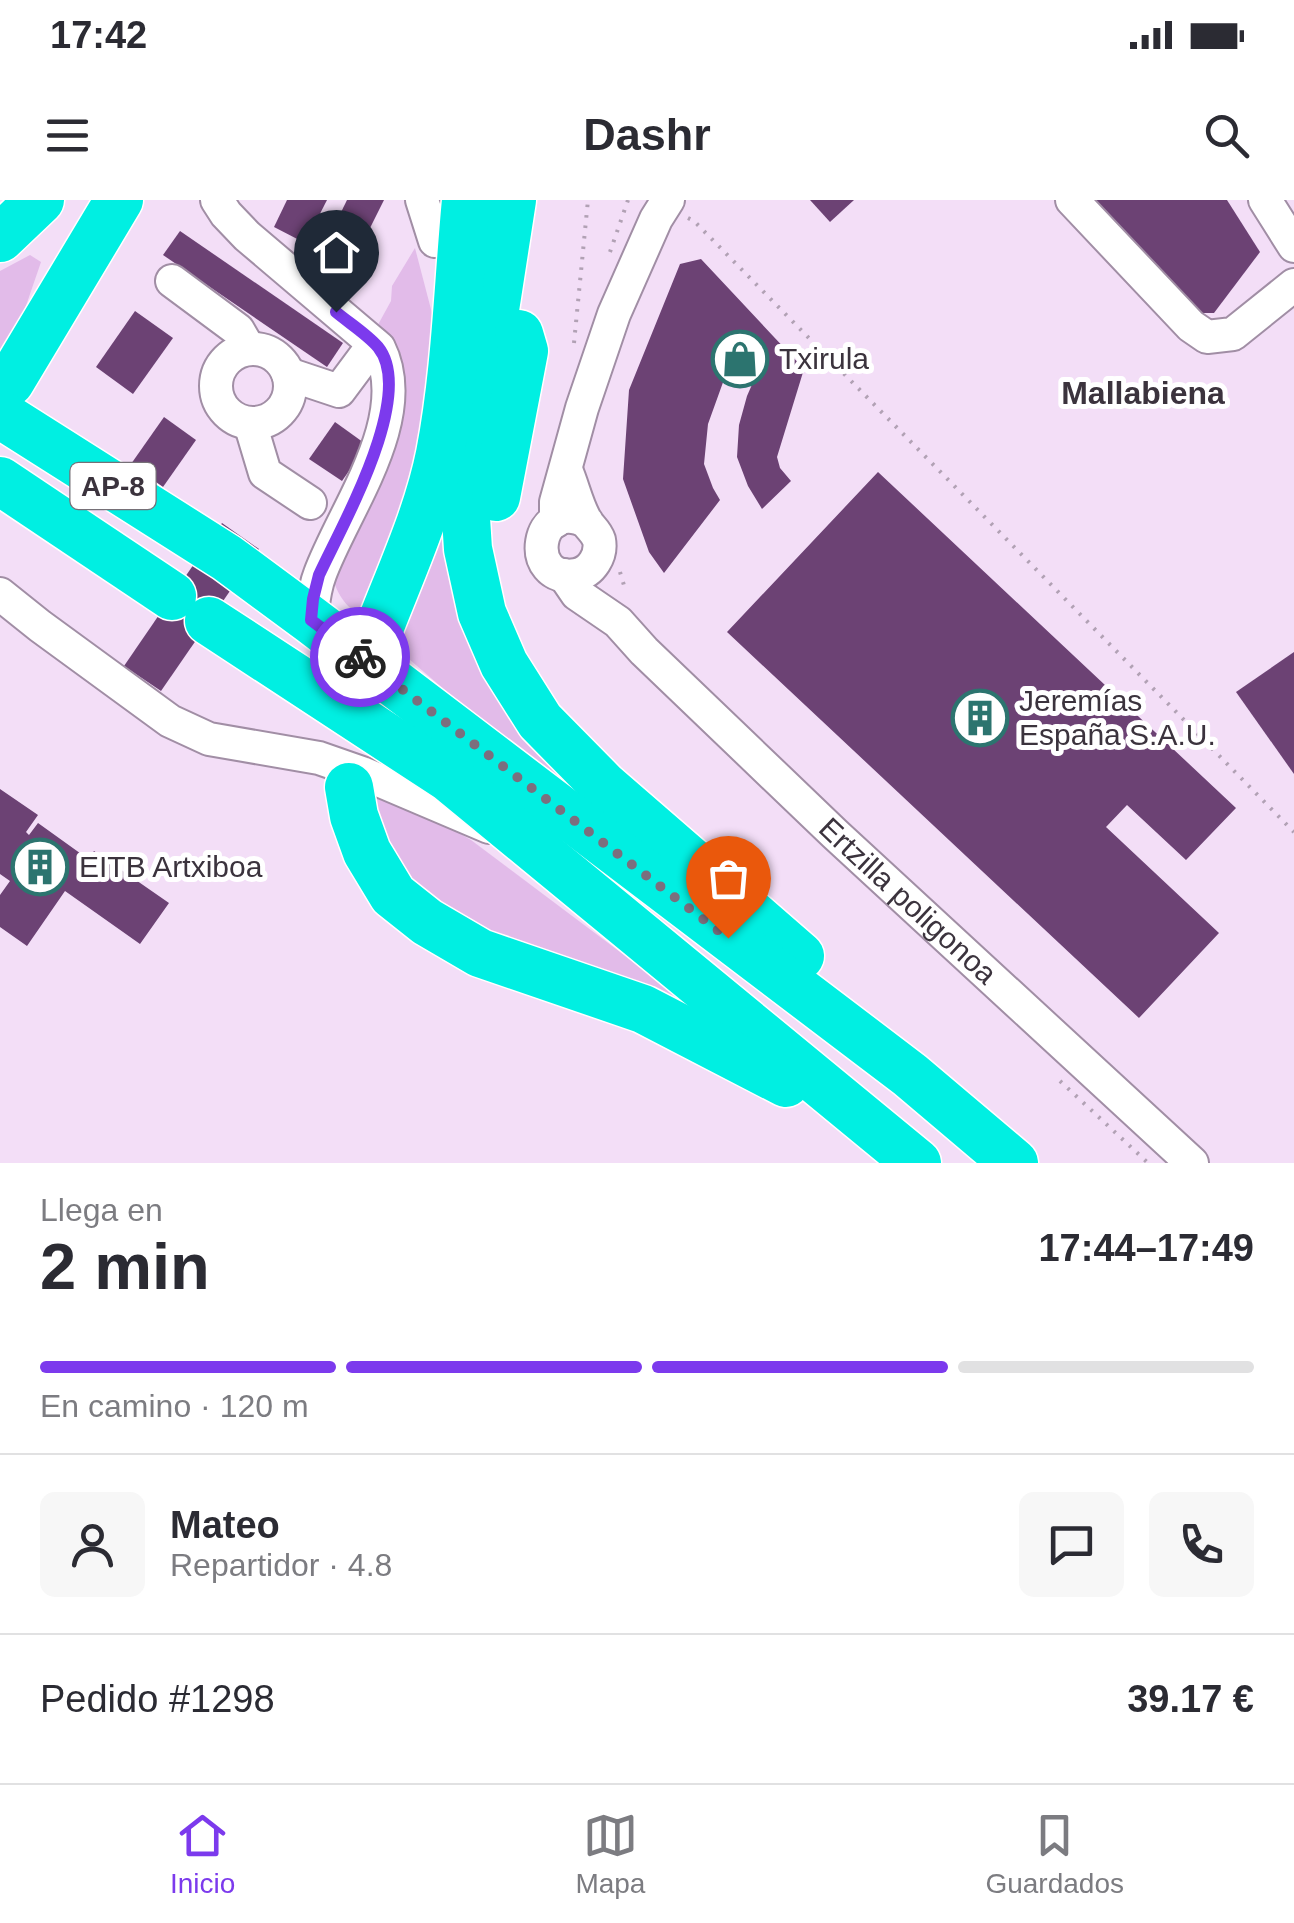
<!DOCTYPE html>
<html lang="es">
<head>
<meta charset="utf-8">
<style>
	body { margin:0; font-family:Arial,sans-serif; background:#f7f7f7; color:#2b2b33; height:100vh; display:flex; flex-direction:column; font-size:38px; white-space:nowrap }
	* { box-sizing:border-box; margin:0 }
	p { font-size:32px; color:#7c7c81 }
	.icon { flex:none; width:55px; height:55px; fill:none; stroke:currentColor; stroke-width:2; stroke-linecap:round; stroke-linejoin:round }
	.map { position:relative; height:963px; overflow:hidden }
	.drawer { display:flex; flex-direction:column; background:#fff; flex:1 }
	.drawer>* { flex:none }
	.pin { position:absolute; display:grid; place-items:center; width:85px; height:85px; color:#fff; margin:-102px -42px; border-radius:50% 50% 50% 0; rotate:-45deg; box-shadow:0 0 10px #0007 }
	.pin .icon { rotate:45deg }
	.courier { position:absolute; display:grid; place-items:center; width:100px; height:100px; margin:-50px; border:8px solid #7c3aed; border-radius:50%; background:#fff; color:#222; box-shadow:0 2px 12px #0007 }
	.summary em { font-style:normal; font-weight:600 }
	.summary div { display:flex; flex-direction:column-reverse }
	.summary { display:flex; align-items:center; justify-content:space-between; height:170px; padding:0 40px }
	h1 { font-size:65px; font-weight:600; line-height:75px }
	.bar { display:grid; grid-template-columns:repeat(4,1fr); gap:15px 10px; align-content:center; height:120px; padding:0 40px }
	.bar i { height:12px; border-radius:8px; background:#e1e1e2 }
	.bar .current { background:#7c3aed }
	.bar p { grid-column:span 4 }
	.line { display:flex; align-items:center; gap:25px; padding:0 40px; border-top:2px solid #e1e1e2 }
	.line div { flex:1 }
	.round { display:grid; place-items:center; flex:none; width:105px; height:105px; border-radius:15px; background:#f7f7f7 }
	.status { display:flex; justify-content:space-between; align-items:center; height:70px; padding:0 50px; background:#fff; direction:ltr }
	.status svg { height:28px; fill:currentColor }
	header { display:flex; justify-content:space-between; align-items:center; height:130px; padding:0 40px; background:#fff; font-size:45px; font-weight:600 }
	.dock { display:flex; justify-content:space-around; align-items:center; height:140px; border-top:2px solid #e1e1e2; background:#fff; font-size:28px; color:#7c7c81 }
	.dock a { display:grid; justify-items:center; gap:5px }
	.dock .current { color:#7c3aed }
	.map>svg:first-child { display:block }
</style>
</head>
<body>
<div class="status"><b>17:42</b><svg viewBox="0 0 49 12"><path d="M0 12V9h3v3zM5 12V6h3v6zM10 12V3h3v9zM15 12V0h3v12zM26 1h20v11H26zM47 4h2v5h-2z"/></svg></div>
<header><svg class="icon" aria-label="menu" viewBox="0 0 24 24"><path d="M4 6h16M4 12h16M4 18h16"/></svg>Dashr<svg class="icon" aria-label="search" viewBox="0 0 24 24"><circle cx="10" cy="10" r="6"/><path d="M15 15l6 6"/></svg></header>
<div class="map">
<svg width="1294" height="963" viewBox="0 0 1294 963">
	<rect width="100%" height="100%" fill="#f3def7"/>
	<!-- green -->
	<g fill="#e2bbe9">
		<path d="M415,48l18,69 -5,118 -63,186c-16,-13 -26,-22 -32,-42l71,-174c1,-38 -3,-46 -30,-73l17,-31 1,-15z"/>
		<polygon points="30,55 41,62 17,132 0,166 0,71"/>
		<polygon points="448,298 594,602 468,510 388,441"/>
		<polygon points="364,588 412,606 471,640 728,833 483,739 401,682"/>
	</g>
	<!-- building -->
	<g fill="#6c4274">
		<polygon points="287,0 327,0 305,43 274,27"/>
		<polygon points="347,0 384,0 353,62 324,47"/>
		<polygon points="810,0 854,0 830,22"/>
		<polygon points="1088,0 1227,0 1260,52 1214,113 1194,113"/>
		<polygon points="180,31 343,143 327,167 163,55"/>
		<polygon points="701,59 804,169 777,257 780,268 791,281 762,309 748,286 737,257 739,225 747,196 761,164 735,149 708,224 704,264 713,288 720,300 664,373 649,352 623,279 629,190 680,64"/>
		<polygon points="135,111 173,138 133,194 96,167"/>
		<polygon points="164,217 196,240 163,287 131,264"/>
		<polygon points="335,222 367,245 342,281 309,259"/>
		<polygon points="878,272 1236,608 1186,660 1127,605 1106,627 1219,733 1139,818 727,432"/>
		<polygon points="222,323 259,349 161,491 124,466"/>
		<polygon points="1294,452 1294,574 1236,492"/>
		<polygon points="0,589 38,615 26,632 29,635 38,623 84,656 78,665 82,668 94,651 169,703 140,744 65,691 27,746 0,727 0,695 10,681 0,674"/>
	</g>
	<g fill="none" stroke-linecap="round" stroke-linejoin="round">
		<!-- minor casing -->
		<g stroke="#a18ea5" stroke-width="36">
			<g id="minor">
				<path d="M217,0l9,14 21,22 132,112c35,70 -35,161 -59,226 -6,15 -7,30 -9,46"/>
				<polyline points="422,0 435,41"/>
				<polyline points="1072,0 1191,126 1207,137 1233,134 1294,85"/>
				<polyline points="1265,0 1294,46"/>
				<polyline points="172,81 238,130 249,149"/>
				<circle cx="253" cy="186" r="37"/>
				<polyline points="288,174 339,191 374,144"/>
				<polyline points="250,223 265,273 310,303"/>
				<path d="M566,270c7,16 11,36 20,51 4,7 10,10 13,19 3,15 -7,32 -23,35 -53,9 -41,-80 11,-53"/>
				<polyline points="556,321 556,302 582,208 614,114 656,19 668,0"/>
				<path id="s1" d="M564,375l13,19 41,28 26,29 191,183 357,329"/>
				<polyline points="0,394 40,426 170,521 209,539 319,558 362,573 489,627"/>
			</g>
		</g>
		<!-- highway casing -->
		<g stroke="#fff" stroke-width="51">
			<g id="highway">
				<polyline points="512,0 465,303 468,349 482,413 504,464 540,521 603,585 800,756"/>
				<polyline points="0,38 40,0"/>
				<polyline points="10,182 119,0"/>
				<polyline points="0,214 227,358 311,420 910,875 1014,963"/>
				<polyline points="0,281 172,396"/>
				<polyline points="496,297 524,151 519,134"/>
				<polyline points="209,421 449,578 917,963"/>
				<path d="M379,429c22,-57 49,-115 61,-175 16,-83 18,-170 26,-254"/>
				<polyline points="349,587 354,616 367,652 393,695 427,722 480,753 643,809 786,883"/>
			</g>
		</g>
		<!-- path -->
		<g stroke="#b1a1b4" stroke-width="4" stroke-dasharray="2.5 8" stroke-linecap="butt">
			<polyline points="688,18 694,21 1294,632"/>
			<polyline points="610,52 628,0"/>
			<polyline points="574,143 588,0"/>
			<polyline points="620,372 626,392"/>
			<polyline points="1060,881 1148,963"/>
		</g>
		<!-- minor -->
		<use href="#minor" stroke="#fff" stroke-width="32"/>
		<!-- highway -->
		<use href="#highway" stroke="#00efe2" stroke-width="48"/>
	</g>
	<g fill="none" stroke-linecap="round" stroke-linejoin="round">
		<!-- done -->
		<polyline stroke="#7b6f7e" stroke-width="10" stroke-dasharray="0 18" points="360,457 728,738"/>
		<!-- route -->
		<path stroke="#7c3aed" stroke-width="12" d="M336,112c13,11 31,22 42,35 39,48 -37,180 -59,228l-6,24 -2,21 49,37"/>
	</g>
	<!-- icons -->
	<defs>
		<g id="shop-ring" transform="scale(2.875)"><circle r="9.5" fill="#fff" stroke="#2c746f" stroke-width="1.5"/><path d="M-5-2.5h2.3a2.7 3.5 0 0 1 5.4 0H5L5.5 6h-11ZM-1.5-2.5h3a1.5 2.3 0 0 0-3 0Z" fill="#2c746f"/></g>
		<g id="building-ring" transform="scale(2.875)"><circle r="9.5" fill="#fff" stroke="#2c746f" stroke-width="1.5"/><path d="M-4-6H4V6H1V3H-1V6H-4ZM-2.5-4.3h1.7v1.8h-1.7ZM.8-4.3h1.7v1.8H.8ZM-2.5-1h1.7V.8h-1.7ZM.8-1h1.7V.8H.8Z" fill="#2c746f"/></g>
	</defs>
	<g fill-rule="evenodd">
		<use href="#shop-ring" x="740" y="159"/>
		<use href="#building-ring" x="980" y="518"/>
		<use href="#building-ring" x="40" y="667"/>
	</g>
	<g text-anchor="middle" stroke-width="10" stroke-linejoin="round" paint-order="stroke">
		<!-- shield labels -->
		<rect fill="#fff" stroke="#767077" stroke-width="2.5" x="70.5" y="263" width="85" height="46" rx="8"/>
		<g font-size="28" font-weight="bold" fill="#3b333d">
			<text x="113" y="296">AP-8</text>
		</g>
		<!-- poi labels -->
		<g font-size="30" fill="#3b333d" stroke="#fff" text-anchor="start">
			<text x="779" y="169">Txirula</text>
			<text x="1019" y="511">Jeremías<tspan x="1019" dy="34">España S.A.U.</tspan></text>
			<text x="79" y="677">EITB Artxiboa</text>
		</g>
		<!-- street labels -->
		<g font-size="30" fill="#3b333d" stroke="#fff">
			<text dy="10" stroke="none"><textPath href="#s1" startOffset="475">Ertzilla poligonoa</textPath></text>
		</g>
		<!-- neighbourhood labels -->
		<g font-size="32" font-weight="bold" fill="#3b333d" stroke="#fff">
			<text x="1143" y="204">Mallabiena</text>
		</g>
	</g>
</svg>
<div class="pin" style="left:728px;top:738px;background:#ea580c"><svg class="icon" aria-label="bag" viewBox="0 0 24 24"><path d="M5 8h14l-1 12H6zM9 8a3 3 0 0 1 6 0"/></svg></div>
<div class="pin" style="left:336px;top:112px;background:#1f2937"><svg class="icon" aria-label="home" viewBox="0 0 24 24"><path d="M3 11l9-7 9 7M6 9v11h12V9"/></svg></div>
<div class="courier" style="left:360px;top:457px"><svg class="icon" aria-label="bike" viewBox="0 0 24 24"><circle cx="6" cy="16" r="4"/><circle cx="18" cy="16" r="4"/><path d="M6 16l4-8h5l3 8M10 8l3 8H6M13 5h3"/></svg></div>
</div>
<section class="drawer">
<div class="summary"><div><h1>2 min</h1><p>Llega en</p></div><em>17:44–17:49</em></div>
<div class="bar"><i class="current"></i><i class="current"></i><i class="current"></i><i></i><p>En camino · 120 m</p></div>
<div class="line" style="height:180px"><a class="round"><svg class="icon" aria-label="person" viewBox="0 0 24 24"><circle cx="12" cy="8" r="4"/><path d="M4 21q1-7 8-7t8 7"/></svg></a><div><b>Mateo</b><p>Repartidor · 4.8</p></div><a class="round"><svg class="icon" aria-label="chat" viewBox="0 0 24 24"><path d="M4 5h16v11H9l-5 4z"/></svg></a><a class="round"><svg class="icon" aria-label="phone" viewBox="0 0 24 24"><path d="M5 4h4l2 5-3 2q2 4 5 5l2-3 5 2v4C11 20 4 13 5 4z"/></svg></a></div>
<div class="line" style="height:130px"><div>Pedido #1298</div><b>39.17 €</b></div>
</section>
<nav class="dock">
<a class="current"><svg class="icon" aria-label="home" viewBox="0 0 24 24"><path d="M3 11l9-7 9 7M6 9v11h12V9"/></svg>Inicio</a>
<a><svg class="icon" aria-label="map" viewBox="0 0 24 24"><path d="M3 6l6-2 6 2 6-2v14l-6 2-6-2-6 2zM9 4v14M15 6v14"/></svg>Mapa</a>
<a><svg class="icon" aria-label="saved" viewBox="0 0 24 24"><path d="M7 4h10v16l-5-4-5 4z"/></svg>Guardados</a>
</nav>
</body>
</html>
